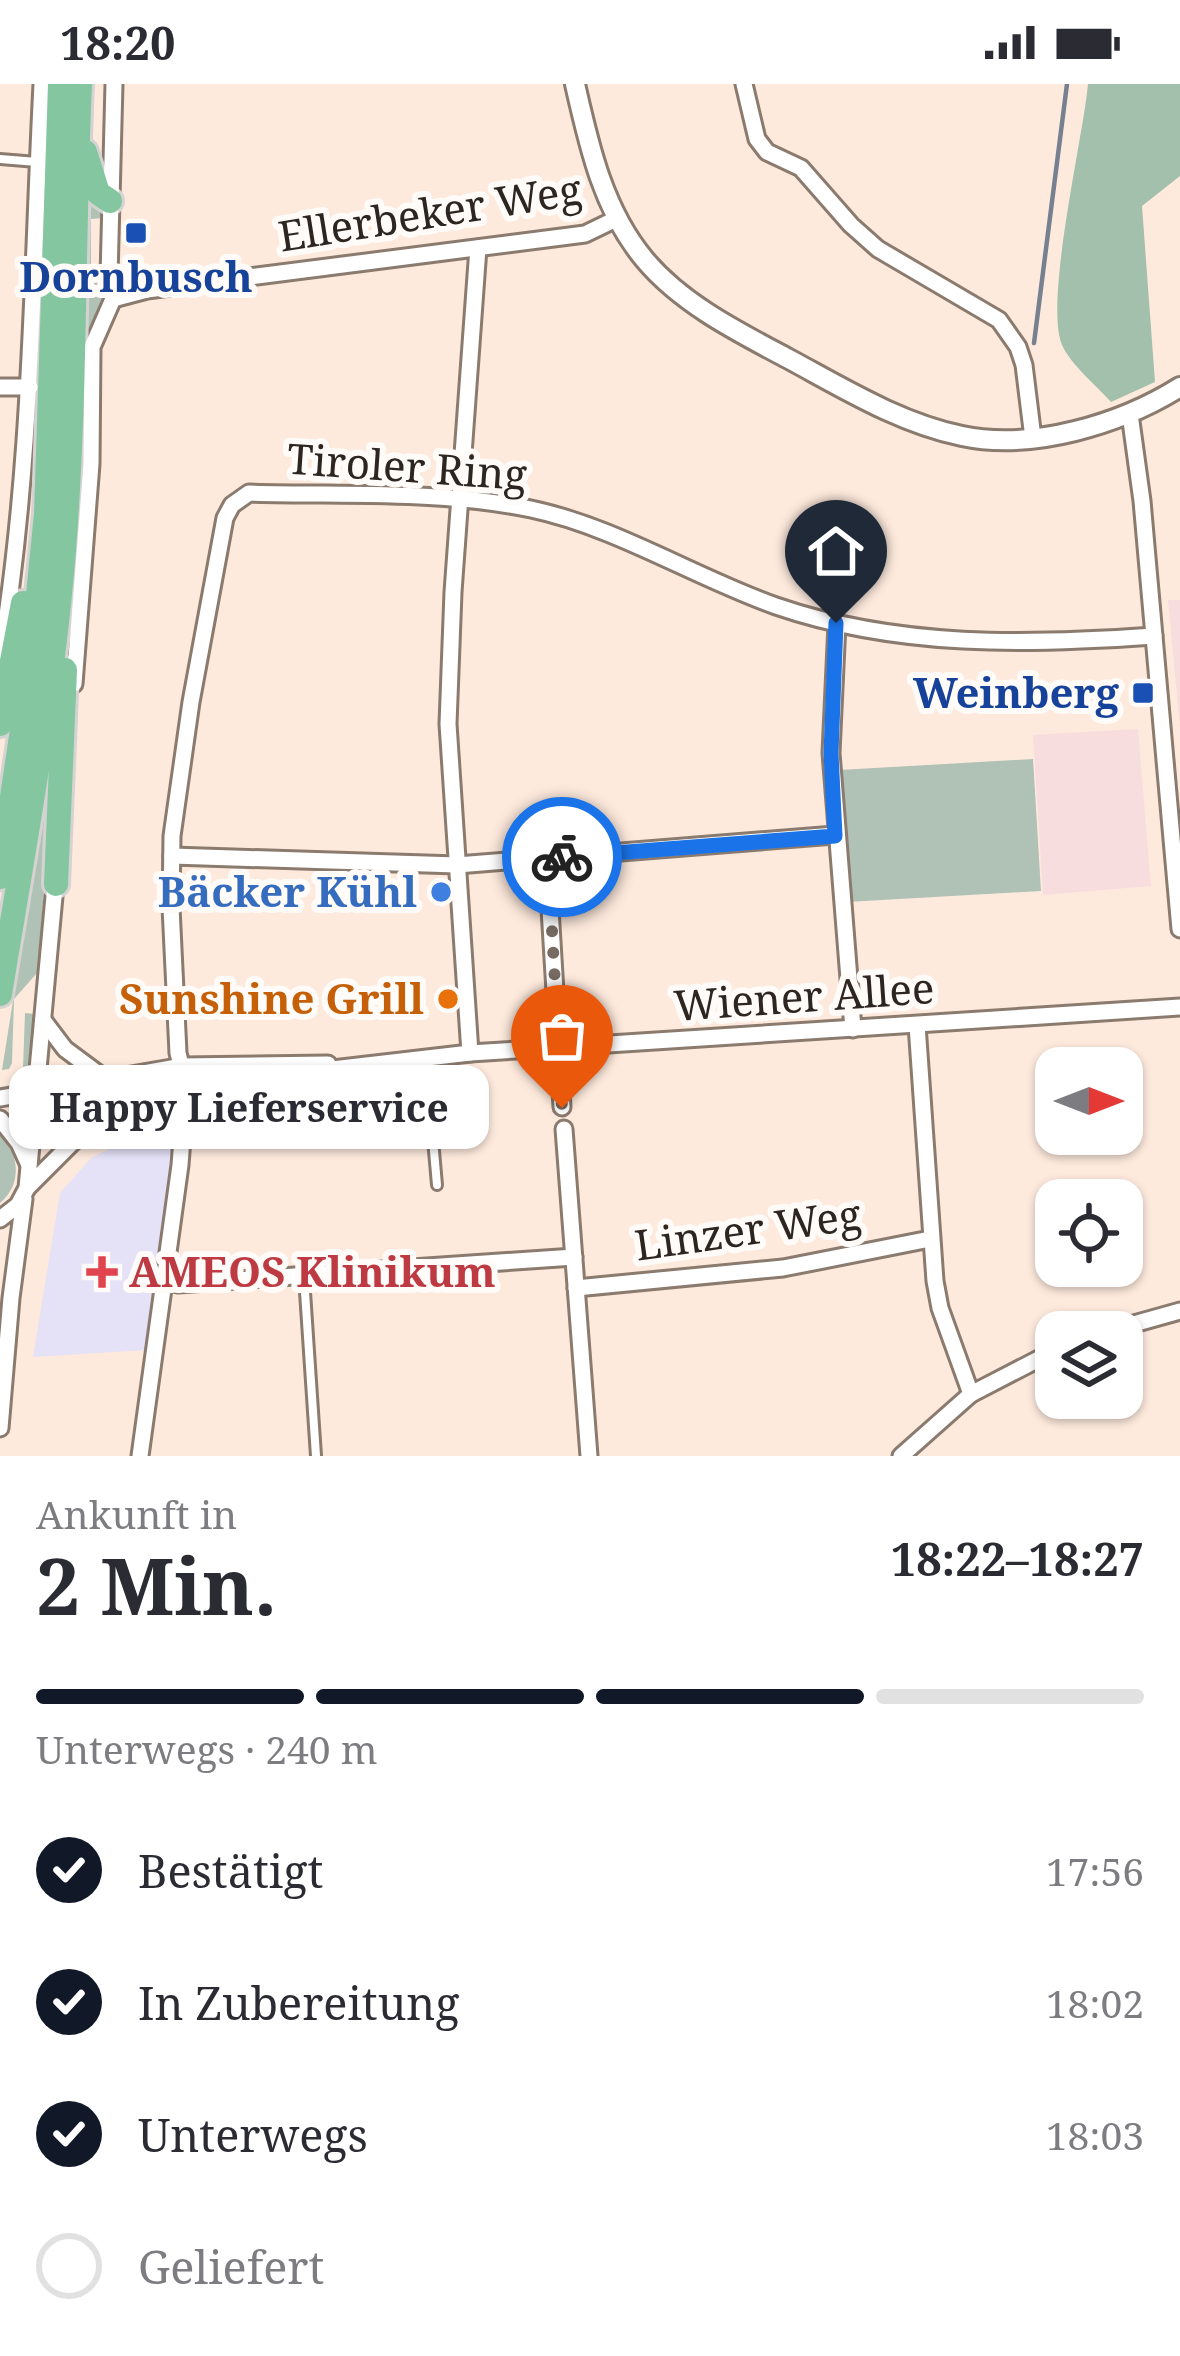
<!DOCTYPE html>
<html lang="de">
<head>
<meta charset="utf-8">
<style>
	body { margin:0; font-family:"Noto Serif",serif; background:#f2f2f3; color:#2b2b33; height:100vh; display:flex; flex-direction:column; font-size:45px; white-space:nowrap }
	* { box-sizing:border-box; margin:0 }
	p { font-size:39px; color:#7c7c81 }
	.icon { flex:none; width:66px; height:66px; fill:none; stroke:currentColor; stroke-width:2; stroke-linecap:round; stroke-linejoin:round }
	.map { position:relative; height:1372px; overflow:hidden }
	.drawer { display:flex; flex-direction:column; background:#fff; flex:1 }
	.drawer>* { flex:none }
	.needle { width:78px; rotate:90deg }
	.tools { position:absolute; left:1035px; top:963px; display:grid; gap:24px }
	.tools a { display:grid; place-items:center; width:108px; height:108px; border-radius:24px; background:#fff; box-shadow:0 3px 9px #0004; font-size:60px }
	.pin { position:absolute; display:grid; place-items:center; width:102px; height:102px; color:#fff; margin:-123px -51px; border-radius:50% 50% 50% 0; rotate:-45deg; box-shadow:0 0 12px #0007 }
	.pin .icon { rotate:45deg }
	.courier { position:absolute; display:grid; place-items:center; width:120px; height:120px; margin:-60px; border:9px solid #1a73e8; border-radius:50%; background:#fff; color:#222; box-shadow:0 3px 15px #0007 }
	.bubble { position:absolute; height:84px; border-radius:24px; background:#fff; box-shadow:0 3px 9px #0004; font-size:39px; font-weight:700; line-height:84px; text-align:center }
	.overview em { font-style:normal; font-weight:700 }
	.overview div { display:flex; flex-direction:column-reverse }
	.overview { display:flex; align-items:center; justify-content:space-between; height:204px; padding:0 36px }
	h1 { font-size:78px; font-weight:700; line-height:90px }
	.bar { display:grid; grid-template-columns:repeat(4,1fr); gap:18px 12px; align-content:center; height:144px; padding:0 36px }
	.bar i { height:15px; border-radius:9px; background:#e1e1e2 }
	.bar .active { background:#111827 }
	.bar p { grid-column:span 4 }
	ol { padding:0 36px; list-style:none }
	li { display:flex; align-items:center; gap:36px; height:132px }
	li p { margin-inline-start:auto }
	li .icon { padding:12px; border-radius:50%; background:#111827; color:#fff; stroke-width:4 }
	li:last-child { color:#7c7c81 }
	li i { width:66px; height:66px; border:6px solid #e1e1e2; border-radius:50% }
	.status { display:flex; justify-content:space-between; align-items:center; height:84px; padding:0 60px; background:#fff; direction:ltr }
	.status svg { height:33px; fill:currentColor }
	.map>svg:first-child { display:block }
</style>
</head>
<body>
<div class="status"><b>18:20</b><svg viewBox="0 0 49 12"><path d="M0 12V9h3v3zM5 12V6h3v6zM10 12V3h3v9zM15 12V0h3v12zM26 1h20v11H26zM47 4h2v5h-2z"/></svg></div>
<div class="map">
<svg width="1180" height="1372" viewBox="0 0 1180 1372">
	<rect width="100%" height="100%" fill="#feeadd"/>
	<!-- education -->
	<g fill="#f8dddf">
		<polygon points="1168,516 1180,516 1180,645"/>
		<polygon points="1138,645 1151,802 1043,811 1033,651"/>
	</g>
	<!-- medical -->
	<polygon fill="#e5e1f7" points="180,1025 146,1266 33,1273 60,1109 91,1074 157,1041"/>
	<!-- green -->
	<g fill="#b0c2b5">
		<polygon points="86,98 104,134 91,135 91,195 103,196 103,218 84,266"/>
		<polygon points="55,651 38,888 14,915 12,979 9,985 2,986"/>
		<polygon points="1033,675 1041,807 847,818 839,686"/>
		<polygon points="25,929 35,930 29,996 14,998 23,984"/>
		<path d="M0,1048c19,21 23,52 0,71z"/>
	</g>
	<!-- forest -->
	<path fill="#a2c0ab" d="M1088,0h92v92l-38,30 13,176 -44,20c-15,-17 -40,-37 -49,-57 -18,-44 21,-206 26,-261z"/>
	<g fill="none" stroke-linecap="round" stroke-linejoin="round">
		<!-- stream -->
		<polyline stroke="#768091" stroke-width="4.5" points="1034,259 1067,0"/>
		<!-- service casing -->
		<g stroke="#8b7a6e" stroke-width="14">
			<g id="service">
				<polyline points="0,75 37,78"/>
				<polyline points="426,976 437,1101"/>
				<polyline points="304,1193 316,1372"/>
			</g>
		</g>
		<!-- minor casing -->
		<g stroke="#8b7a6e" stroke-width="21">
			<g id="minor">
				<polyline points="744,0 757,55 767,68 801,84 851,141 878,165 999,236 1018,263 1024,281 1033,354"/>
				<polyline points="113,215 147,206 585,150 618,134"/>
				<polyline points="0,303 30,303"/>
				<polyline points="1130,330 1142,417 1180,845"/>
				<polyline points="837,539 831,669 853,945"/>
				<path d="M0,577c32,-192 32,-384 42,-577"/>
				<polyline points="74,600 91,380 92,263 113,215 109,193 114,0"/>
				<polyline points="172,772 457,781 835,751"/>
				<polyline points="547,775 562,1023"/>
				<polyline points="43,936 65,965 104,994"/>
				<polyline points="917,941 935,1197 940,1224 971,1310"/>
				<polyline points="470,969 448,640 453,508 478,164"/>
				<polyline points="0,1014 183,982 328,980"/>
				<polyline points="0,1035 19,1059 28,1079"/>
				<polyline points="564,1045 589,1372"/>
				<polyline points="27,1104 83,1048 186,1002 470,969 1180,923"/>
				<polyline points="0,1135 18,1121 27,1104 56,791"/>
				<polyline points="164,1197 178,1200 574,1173"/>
				<polyline points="576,1204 783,1184 930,1155"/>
				<polyline points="1105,1248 1180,1227"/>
				<polyline points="0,1344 11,1214 24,1115"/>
				<path d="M140,1372l40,-291 6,-79 -8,-33 -7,-146 1,-71 19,-134 34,-184 7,-13 17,-12c93,3 191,-3 282,16 85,18 163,68 245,97 122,42 251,39 378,30"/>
				<polyline points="901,1372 971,1310 1056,1266"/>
			</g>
		</g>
		<!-- tertiary casing -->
		<g stroke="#8b7a6e" stroke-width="24">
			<path id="tertiary" d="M575,0c14,62 28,126 70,176 37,44 93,72 142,98 56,30 112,65 175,78 70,15 159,-12 218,-49"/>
		</g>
		<!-- trunk casing -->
		<g stroke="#d5d3d2" stroke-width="30">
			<g id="trunk">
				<polyline points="85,68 98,109 110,117"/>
				<polyline points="0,640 23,519"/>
				<polyline points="0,793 30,592 46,430 60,0"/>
				<polyline points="56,800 65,586"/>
				<path d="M0,910c24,-147 52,-295 64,-444 12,-155 9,-311 16,-466"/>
			</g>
		</g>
		<!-- service -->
		<use href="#service" stroke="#fff" stroke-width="8"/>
		<!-- minor -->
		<use href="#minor" stroke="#fff" stroke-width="15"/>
		<!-- tertiary -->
		<use href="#tertiary" stroke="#fff" stroke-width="18"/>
		<!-- trunk -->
		<use href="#trunk" stroke="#84c6a0" stroke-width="24"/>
	</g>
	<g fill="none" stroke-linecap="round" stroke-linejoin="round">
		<!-- done -->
		<polyline stroke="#766a62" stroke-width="12" stroke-dasharray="0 21.6" points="562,773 548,775 562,1024"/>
		<!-- route -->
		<polyline stroke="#1a73e8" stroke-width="15" points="562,773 835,752 831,669 836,539"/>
	</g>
	<!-- markers -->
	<g fill="#1a4fb4" stroke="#fffbf8" stroke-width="4.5">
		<rect x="124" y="137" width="24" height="24" rx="6"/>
		<rect x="1131" y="597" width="24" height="24" rx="6"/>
	</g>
	<circle fill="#3f7fe0" stroke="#fffbf8" stroke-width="4.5" cx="441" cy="808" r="12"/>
	<circle fill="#e8710a" stroke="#fffbf8" stroke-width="4.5" cx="448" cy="915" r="12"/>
	<path fill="#e0444e" stroke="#fffbf8" stroke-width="4.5" d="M96 1170h12v12h12v12h-12v12h-12v-12h-12v-12h12z"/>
	<g text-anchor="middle" stroke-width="12" stroke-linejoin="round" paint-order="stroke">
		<!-- street labels -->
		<g font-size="42" fill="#2c2520" stroke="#fffbf8">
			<text transform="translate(430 129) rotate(-9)" y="15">Ellerbeker Weg</text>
			<text transform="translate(407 383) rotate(4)" y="15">Tiroler Ring</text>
			<text transform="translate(804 913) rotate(-4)" y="15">Wiener Allee</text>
			<text transform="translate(748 1146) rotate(-8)" y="15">Linzer Weg</text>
		</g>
		<!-- transit labels -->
		<g font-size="42" font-weight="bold" fill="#164399" stroke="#fffbf8">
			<text x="136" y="208">Dornbusch</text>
			<text x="1119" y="624" text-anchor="end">Weinberg</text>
		</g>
		<!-- shop labels -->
		<g font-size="42" font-weight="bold" fill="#366cbe" stroke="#fffbf8" text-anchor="end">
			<text x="417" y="823">Bäcker Kühl</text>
		</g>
		<!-- food labels -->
		<g font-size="42" font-weight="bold" fill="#c56008" stroke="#fffbf8" text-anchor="end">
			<text x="424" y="930">Sunshine Grill</text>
		</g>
		<!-- health labels -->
		<g font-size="42" font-weight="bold" fill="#be3a42" stroke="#fffbf8" text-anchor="start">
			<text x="129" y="1203">AMEOS Klinikum</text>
		</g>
	</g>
</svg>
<div class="tools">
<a><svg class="needle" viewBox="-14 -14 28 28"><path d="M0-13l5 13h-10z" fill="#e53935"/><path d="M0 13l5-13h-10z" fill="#7c7c81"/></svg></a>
<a><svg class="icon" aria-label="locate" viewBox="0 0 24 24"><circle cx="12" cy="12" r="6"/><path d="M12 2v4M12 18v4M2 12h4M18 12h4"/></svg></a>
<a><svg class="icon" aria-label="layers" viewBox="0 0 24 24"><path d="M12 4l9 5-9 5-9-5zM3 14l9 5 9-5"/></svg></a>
</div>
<div class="pin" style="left:562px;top:1024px;background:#ea580c"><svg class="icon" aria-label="bag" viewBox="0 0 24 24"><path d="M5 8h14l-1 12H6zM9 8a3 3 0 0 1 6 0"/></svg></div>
<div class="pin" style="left:836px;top:539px;background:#1f2937"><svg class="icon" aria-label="home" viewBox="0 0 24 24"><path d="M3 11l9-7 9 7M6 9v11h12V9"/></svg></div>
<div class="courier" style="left:562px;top:773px"><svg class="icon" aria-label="bike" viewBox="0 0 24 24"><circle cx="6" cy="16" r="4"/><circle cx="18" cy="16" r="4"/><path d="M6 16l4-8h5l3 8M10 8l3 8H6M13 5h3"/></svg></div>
<div class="bubble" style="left:9px;top:981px;width:480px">Happy Lieferservice</div>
</div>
<section class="drawer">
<div class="overview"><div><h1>2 Min.</h1><p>Ankunft in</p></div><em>18:22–18:27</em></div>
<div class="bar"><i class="active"></i><i class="active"></i><i class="active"></i><i></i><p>Unterwegs · 240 m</p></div>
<ol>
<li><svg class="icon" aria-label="check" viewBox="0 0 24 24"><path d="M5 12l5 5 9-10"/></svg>Bestätigt<p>17:56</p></li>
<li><svg class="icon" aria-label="check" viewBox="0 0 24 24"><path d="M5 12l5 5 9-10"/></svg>In Zubereitung<p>18:02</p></li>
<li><svg class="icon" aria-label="check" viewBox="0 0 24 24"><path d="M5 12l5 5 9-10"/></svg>Unterwegs<p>18:03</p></li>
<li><i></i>Geliefert</li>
</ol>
</section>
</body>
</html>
